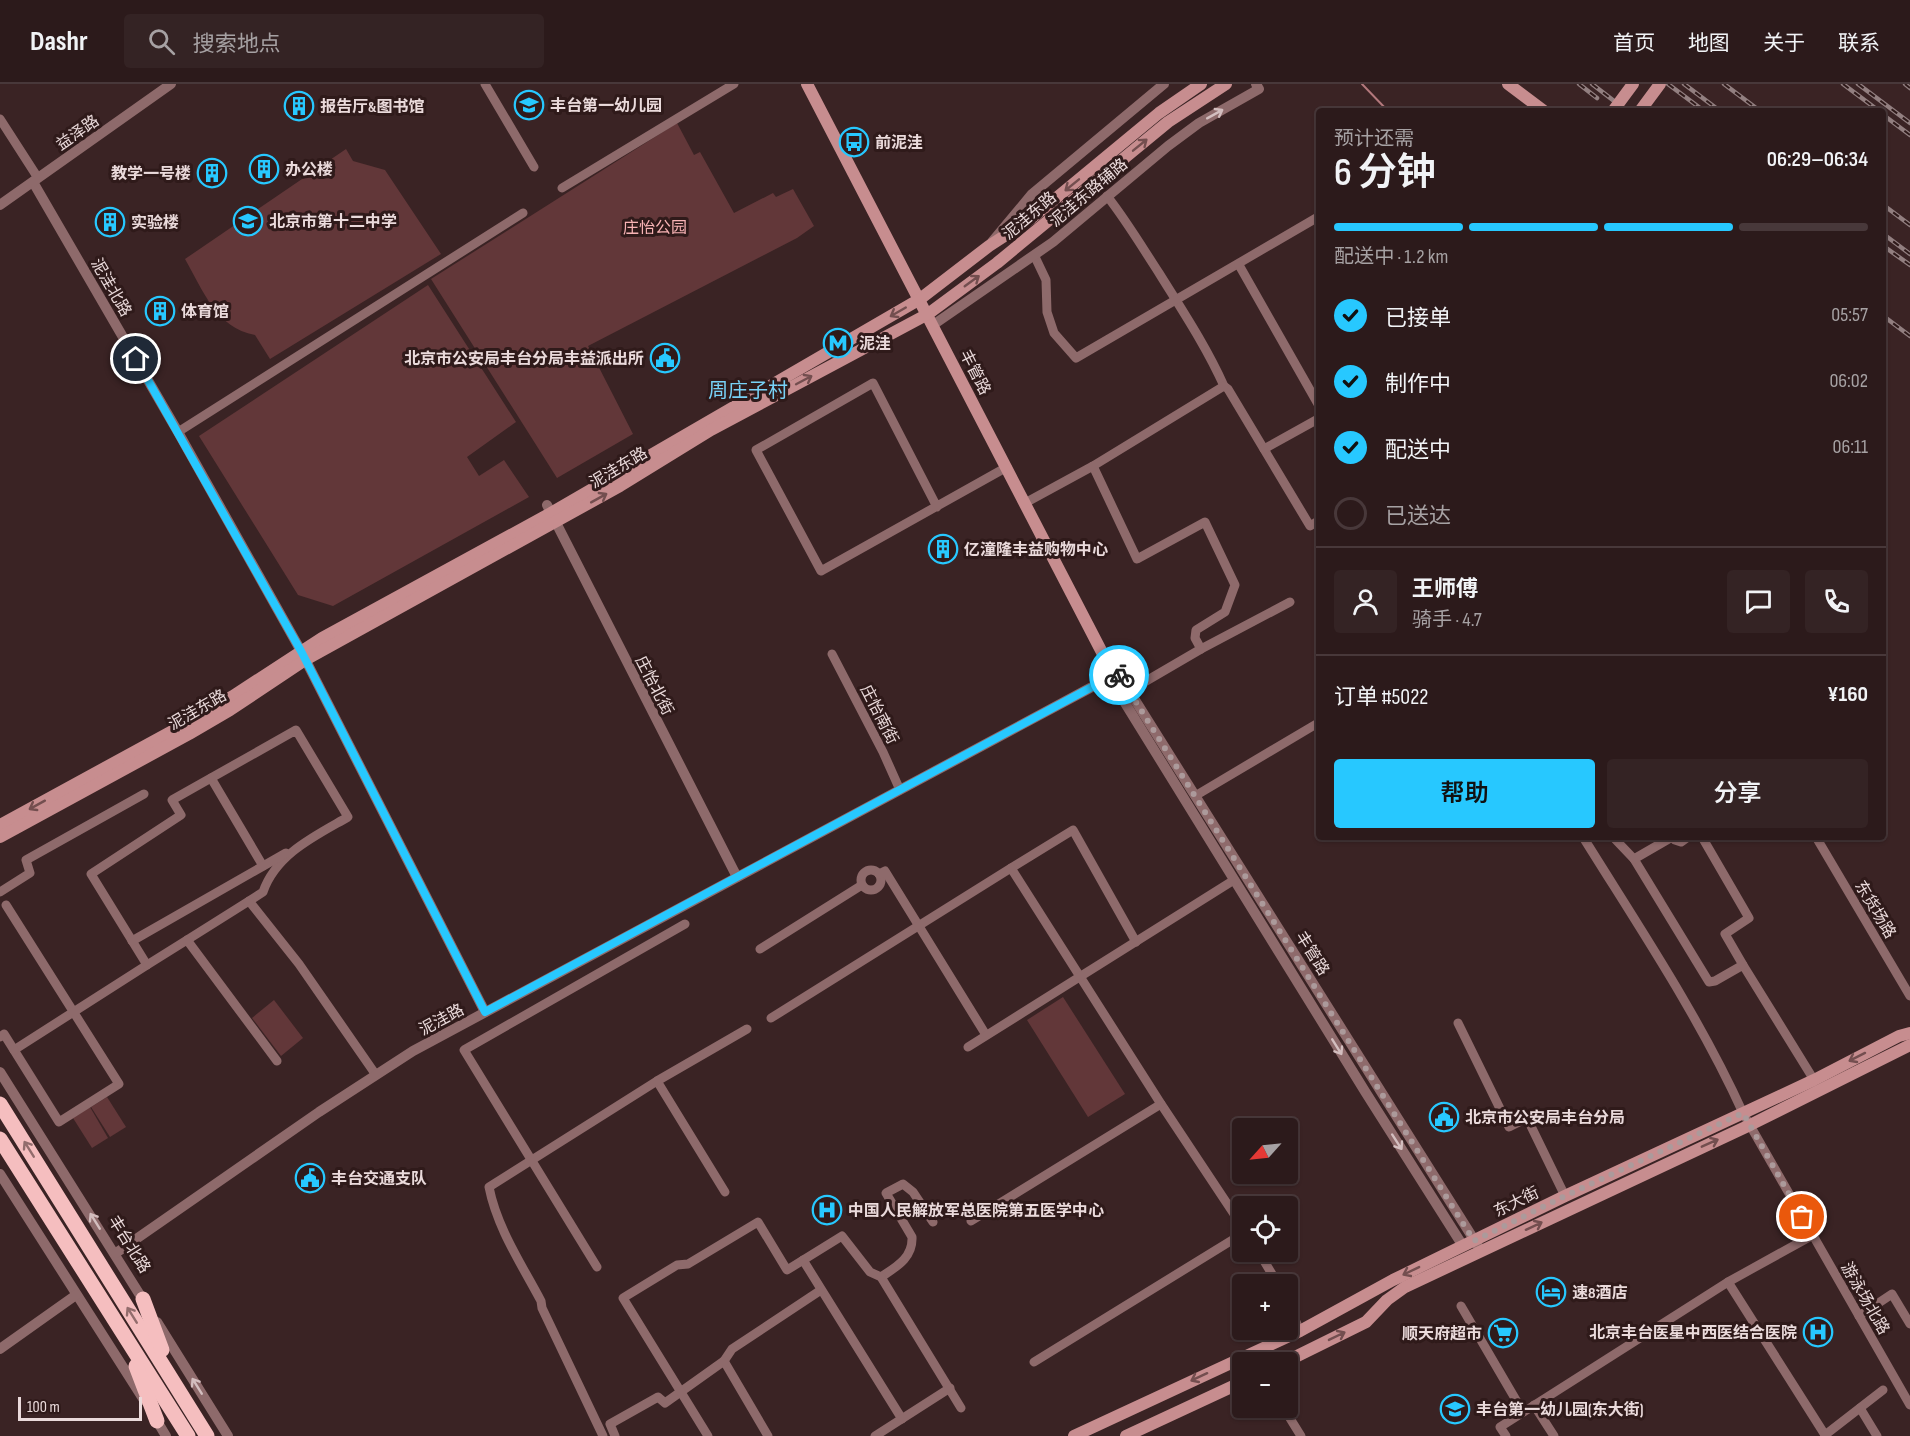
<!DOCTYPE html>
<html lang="zh">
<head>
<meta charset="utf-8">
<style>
	body { margin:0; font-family:"Sofia Sans Condensed","Noto Sans SC",sans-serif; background:#342324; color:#f1f3f6; height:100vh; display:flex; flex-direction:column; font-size:22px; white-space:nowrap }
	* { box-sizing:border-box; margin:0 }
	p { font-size:20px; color:#a6a1a3 }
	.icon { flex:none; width:33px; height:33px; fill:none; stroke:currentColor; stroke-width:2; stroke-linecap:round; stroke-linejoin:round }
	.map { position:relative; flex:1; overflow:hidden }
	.details { position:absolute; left:1316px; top:24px; width:570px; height:732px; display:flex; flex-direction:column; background:#2c1a1b; border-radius:6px; box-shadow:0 2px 4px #0004,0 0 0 2px #48383a }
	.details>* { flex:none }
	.needle { width:39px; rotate:243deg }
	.buttons { position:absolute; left:1232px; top:1034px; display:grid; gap:12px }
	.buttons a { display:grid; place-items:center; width:66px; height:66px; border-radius:6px; background:#2c1a1b; box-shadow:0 2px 4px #0004,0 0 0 2px #48383a; font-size:30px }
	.scale { position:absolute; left:18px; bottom:15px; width:124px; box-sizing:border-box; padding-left:6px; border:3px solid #eadadb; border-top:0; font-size:16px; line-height:21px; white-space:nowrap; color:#eadadb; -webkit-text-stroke:4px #2f1a1a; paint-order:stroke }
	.pin { position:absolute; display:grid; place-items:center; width:51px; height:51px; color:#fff; margin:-26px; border:3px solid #fff; border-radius:50%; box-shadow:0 2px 6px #0007 }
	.courier { position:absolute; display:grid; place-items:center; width:60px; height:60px; margin:-30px; border:4px solid #27c8ff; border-radius:50%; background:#fff; color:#222; box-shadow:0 2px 8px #0007 }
	.head em { font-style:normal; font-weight:600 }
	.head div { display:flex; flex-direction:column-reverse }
	.head { display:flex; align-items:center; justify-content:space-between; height:102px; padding:0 18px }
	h1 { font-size:39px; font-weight:600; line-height:45px }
	.bar { display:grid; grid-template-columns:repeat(4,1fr); gap:9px 6px; align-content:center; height:72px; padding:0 18px }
	.bar i { height:8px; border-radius:4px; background:#48383a }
	.bar .active { background:#27c8ff }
	.bar p { grid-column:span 4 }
	.line { display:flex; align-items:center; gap:15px; padding:0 18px; border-top:2px solid #48383a }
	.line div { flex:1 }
	.round { display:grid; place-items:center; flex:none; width:63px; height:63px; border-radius:6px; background:#342324 }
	ol { padding:0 18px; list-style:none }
	li { display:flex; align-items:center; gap:18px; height:66px }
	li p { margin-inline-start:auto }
	li .icon { padding:6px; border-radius:50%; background:#27c8ff; color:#111; stroke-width:4 }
	li:last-child { color:#a6a1a3 }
	li i { width:33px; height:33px; border:3px solid #48383a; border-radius:50% }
	.action { display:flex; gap:12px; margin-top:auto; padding:12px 18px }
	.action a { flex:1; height:69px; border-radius:6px; background:#27c8ff; color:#111; font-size:24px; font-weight:600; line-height:69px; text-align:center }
	.action a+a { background:#342324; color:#f1f3f6 }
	header { display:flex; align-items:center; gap:36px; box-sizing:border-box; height:84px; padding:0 30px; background:#2c1a1b; border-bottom:2px solid #48383a }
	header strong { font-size:28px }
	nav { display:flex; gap:33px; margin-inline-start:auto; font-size:21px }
	.search { width:420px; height:54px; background:#342324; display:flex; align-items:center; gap:15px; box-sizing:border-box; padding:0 21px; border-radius:6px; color:#a6a1a3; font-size:22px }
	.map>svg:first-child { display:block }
</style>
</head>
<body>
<header>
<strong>Dashr</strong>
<div class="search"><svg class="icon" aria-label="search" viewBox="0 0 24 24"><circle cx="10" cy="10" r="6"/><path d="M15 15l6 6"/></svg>搜索地点</div>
<nav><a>首页</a><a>地图</a><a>关于</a><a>联系</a></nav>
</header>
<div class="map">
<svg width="1910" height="1352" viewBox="0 0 1910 1352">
	<rect width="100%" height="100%" fill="#3a2324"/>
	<!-- green -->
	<g fill="#623739">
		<polygon points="677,39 694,71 700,68 734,129 773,109 776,113 793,105 814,142 797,154 588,262 633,350 557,394 431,195"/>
		<path d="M346,65l7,12 32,9 56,84 -171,105 -15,-24c-39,-7 -52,-45 -70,-76z"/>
		<polygon points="428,201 516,338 467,373 479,392 504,376 529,413 333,522 298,511 199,352"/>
		<polygon points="1063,913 1125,1010 1088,1033 1027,936"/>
		<polygon points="274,916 303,954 281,972 252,934"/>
		<polygon points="107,1013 126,1043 110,1053 91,1023"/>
		<polygon points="90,1023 108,1054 92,1064 73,1034"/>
	</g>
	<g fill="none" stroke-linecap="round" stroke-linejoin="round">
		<!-- stream -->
		<polyline stroke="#b3787c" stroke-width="2" points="1362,0 1388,27"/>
		<!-- minor -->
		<g stroke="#8e6a6b" stroke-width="9">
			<polyline points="485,0 534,83"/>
			<polyline points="0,35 38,94"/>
			<polyline points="562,104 734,0"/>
			<path d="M1107,112c19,24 35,51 52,77 23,37 47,73 65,113l4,3 82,137 8,-5"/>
			<polyline points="1036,175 1046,196 1047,228 1054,249 1076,274 1318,133"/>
			<polyline points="1239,181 1318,320"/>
			<polyline points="178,348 523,129"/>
			<polyline points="1264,365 1318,335"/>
			<polyline points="1093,382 1137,475 1205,438 1235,501 1225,528 1196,546 1195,554 1201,565"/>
			<polyline points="1025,419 1093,382 1224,302"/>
			<polyline points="937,423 873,299 756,366 821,487 1007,383"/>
			<polyline points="832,570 883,668 900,706"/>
			<polyline points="1129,607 1201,565 1290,518"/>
			<polyline points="211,694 263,782"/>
			<polyline points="1195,712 1318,639"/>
			<path d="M1583,753c56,90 116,179 160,276l167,292"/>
			<polyline points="1613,753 1634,775 1709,898 1715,897 1743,881 1814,996"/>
			<polyline points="1672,753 1675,756 1681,758 1688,753"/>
			<polyline points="1702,753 1749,834 1725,850 1743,881"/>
			<polyline points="1816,753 1910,912"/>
			<polyline points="1634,775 1672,753"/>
			<polyline points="1011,784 1073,746 1136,858"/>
			<circle cx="871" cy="796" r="10"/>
			<polyline points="879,790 885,787 986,951"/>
			<polyline points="0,808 30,789 26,776 144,710"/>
			<path d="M6,821l113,179 -60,38 -45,-72 133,-85 -56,-91 90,-59 -9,-15 124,-70 52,87c-33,19 -72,37 -85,75l-14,9 50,63 77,111"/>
			<polyline points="187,856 249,817"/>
			<polyline points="132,857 286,769"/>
			<polyline points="760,865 862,801"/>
			<polyline points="147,881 187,856 277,977"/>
			<polyline points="771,934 1011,784 1161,1020 1242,1142"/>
			<polyline points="1458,939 1509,1043 1527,1034 1565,1112"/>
			<polyline points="0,953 4,950 14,966"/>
			<polyline points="968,963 1234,796"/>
			<polyline points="657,997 725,1108"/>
			<polyline points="971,1137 1161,1020"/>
			<polyline points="1258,1167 1278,1200"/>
			<polyline points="803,1176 902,1335"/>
			<polyline points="597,1183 464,966 685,840"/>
			<path d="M881,1193c15,-10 32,-19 31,-40l-26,-44 17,-9 10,8 20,30"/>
			<polyline points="1728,1198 1813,1151"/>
			<polyline points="1287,1217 1300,1247"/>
			<polyline points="1461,1222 1523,1328"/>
			<polyline points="1859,1232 1892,1210 1910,1240"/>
			<polyline points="724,1277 732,1265 821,1206"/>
			<polyline points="1034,1278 1242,1150"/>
			<polyline points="1534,1321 1554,1352"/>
			<polyline points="1283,1323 1301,1352"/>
			<polyline points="1860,1324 1877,1352"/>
			<path d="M603,1352l-61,-128 -1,-7c-19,-36 -44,-73 -52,-114l168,-106 90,-52"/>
			<polyline points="615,1352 610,1340 658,1313 665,1319 724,1277 768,1352"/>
			<polyline points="708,1352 623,1214 677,1181 688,1180 758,1138 787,1186 842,1152 870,1188 881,1193 961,1324"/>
			<polyline points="875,1352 950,1304"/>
			<polyline points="1506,1352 1500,1343 1728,1198 1825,1351"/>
			<polyline points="1826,1352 1825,1351 1883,1306"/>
		</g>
		<!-- tertiary -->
		<g stroke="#8e6a6b" stroke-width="10">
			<polyline points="33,98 178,348 301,567 485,928"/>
			<polyline points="0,121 171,0"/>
			<polyline points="992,158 1032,110 1164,0"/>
			<polyline points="933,241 1053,158 1168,62 1199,39 1259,5 1256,0"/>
			<polyline points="547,421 737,793"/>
			<polyline points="1118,589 1478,1162"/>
			<polyline points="1118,589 1117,606 1366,1009 1463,1162"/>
			<polyline points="0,988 145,1219"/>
			<polyline points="0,1090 144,1316"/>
			<polyline points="116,1169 319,1028 413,967 1118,589"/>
			<polyline points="157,1238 228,1352"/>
			<polyline points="0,1265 76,1211"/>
			<polyline points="154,1332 166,1352"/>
		</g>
		<!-- secondary -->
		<g stroke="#c78d8f" stroke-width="12">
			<polyline points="807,0 1107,578 1118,589"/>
			<polyline points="1508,0 1544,27"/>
			<polyline points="1640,27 1660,0"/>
			<polyline points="0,741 187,639 233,612 322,554 551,429 920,215 989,162 1032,134 1159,29 1201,0"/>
			<polyline points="0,753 189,650 230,626 305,576 620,402 711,346 928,230 997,179 1168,38 1226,0"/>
			<polyline points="1285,1278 1366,1238 1387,1216 1405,1203 1750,1041 1910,961"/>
			<polyline points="1074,1352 1300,1247 1393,1196 1565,1112 1814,996 1899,952 1910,949"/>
			<polyline points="1126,1352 1242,1298"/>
		</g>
		<!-- trunk -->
		<g stroke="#f5bebf" stroke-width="15">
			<polyline points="0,1020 207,1352"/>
			<polyline points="0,1055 188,1352"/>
			<polyline points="143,1215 162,1266"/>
			<polyline points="136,1282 157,1337"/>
		</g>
		<!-- rail casing -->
		<g stroke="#927f80" stroke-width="4.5">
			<g id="rail">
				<polyline points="1579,0 1597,14"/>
				<polyline points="1592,0 1627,27"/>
				<polyline points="1668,0 1704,27"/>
				<polyline points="1684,0 1720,27"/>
				<polyline points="1724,0 1760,27"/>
				<polyline points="1843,0 1879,27"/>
				<polyline points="1858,0 1910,39"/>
				<polyline points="1905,0 1910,4"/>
				<polyline points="1882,30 1910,51"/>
				<polyline points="1882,120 1910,141"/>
				<polyline points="1882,149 1910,170"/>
				<polyline points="1882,161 1910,181"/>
				<polyline points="1882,231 1910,252"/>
			</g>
		</g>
		<!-- rail -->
		<use href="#rail" stroke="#2f1a1a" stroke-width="2" stroke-dasharray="7" stroke-linecap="butt"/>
		<!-- secondary-bridge -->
		<polyline stroke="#c78d8f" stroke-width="12" points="1613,27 1633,0"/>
	</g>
	<!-- one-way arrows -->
	<defs><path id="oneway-shaft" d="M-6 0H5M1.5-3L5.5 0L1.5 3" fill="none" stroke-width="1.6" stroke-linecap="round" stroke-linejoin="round" transform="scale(1.5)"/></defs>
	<g stroke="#d3bebf">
		<use href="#oneway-shaft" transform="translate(1215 30) rotate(-29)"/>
		<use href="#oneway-shaft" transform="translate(1337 963) rotate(58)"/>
		<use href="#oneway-shaft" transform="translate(1397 1058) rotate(57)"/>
		<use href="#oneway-shaft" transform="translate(95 1137) rotate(-122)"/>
		<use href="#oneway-shaft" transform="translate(197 1302) rotate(-122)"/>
	</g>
	<g stroke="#734e4f">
		<use href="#oneway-shaft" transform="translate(1140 61) rotate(-39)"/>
		<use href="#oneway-shaft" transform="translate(1072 101) rotate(141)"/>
		<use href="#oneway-shaft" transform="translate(972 197) rotate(-36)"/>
		<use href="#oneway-shaft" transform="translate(898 228) rotate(150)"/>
		<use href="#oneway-shaft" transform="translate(804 296) rotate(-28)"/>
		<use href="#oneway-shaft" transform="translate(599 414) rotate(-29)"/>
		<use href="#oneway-shaft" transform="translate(37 721) rotate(151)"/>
		<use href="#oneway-shaft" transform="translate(1857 973) rotate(153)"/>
		<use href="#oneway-shaft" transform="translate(1710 1059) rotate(-24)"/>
		<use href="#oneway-shaft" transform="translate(1534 1142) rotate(-25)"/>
		<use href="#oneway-shaft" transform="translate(1411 1187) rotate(154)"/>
		<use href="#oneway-shaft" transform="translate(1337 1252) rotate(-26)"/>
		<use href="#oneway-shaft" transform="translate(1199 1293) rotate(155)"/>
	</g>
	<g stroke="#926c6c">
		<use href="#oneway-shaft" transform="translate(29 1065) rotate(-122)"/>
		<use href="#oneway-shaft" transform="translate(132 1231) rotate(-122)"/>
	</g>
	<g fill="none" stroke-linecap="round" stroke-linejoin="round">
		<!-- done -->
		<polyline stroke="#ac9a9b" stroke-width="6" stroke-dasharray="0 10.8" points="1119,591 1474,1157 1565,1112 1743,1029 1802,1133"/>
		<!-- route -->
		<polyline stroke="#27c8ff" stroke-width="8" points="136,275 301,567 485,928 1118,589 1119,591"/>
	</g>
	<!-- icons -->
	<defs>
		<g id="school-ring" transform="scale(1.5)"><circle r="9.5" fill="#2f1a1a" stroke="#27c8ff" stroke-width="1.5"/><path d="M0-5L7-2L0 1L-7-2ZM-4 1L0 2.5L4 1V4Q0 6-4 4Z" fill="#27c8ff"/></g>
		<g id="building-ring" transform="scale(1.5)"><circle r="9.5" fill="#2f1a1a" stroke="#27c8ff" stroke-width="1.5"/><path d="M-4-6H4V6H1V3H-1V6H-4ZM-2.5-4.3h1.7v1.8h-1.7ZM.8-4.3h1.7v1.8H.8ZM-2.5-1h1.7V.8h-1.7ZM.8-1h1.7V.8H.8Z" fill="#27c8ff"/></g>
		<g id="bus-ring" transform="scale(1.5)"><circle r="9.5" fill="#2f1a1a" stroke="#27c8ff" stroke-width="1.5"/><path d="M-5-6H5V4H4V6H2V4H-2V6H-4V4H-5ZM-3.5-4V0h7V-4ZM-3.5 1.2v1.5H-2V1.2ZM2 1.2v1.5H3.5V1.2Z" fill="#27c8ff"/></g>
		<g id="metro-ring" transform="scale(1.5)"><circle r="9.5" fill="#2f1a1a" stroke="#27c8ff" stroke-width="1.5"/><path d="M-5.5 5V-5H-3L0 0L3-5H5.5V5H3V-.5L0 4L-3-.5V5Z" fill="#27c8ff"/></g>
		<g id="civic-ring" transform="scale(1.5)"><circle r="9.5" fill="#2f1a1a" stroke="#27c8ff" stroke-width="1.5"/><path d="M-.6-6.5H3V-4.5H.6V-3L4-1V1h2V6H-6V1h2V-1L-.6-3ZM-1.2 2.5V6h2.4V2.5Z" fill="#27c8ff"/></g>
		<g id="hospital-ring" transform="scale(1.5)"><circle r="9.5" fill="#2f1a1a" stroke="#27c8ff" stroke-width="1.5"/><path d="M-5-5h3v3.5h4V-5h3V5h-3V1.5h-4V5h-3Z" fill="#27c8ff"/></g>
		<g id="hotel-ring" transform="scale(1.5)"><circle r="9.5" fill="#2f1a1a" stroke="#27c8ff" stroke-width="1.5"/><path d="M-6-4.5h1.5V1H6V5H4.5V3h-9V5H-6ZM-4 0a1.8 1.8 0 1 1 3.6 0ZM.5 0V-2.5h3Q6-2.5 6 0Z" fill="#27c8ff"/></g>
		<g id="supermarket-ring" transform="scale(1.5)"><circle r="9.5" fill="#2f1a1a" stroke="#27c8ff" stroke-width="1.5"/><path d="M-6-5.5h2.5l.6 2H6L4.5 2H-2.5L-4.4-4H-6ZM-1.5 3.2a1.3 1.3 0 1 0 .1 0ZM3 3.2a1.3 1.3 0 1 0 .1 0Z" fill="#27c8ff"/></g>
	</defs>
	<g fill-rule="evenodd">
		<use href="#school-ring" x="529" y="21"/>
		<use href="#building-ring" x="299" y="22"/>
		<use href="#bus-ring" x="854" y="58"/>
		<use href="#building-ring" x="264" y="85"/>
		<use href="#building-ring" x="212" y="89"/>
		<use href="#school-ring" x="248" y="137"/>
		<use href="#building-ring" x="110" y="138"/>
		<use href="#building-ring" x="160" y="227"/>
		<use href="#metro-ring" x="838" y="259"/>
		<use href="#civic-ring" x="665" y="274"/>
		<use href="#building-ring" x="943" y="465"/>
		<use href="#civic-ring" x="1444" y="1033"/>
		<use href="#civic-ring" x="310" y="1094"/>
		<use href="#hospital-ring" x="827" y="1126"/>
		<use href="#hotel-ring" x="1551" y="1208"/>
		<use href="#hospital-ring" x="1818" y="1248"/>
		<use href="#supermarket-ring" x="1503" y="1249"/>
		<use href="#school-ring" x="1455" y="1325"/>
	</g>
	<g text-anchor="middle" stroke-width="6" stroke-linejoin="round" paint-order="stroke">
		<!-- poi labels -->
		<g font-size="16" font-weight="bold" fill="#eadadb" stroke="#2f1a1a" text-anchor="start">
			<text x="550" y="27">丰台第一幼儿园</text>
			<text x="320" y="28">报告厅&amp;图书馆</text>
			<text x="875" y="64">前泥洼</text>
			<text x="285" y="91">办公楼</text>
			<text x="191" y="95" text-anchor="end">教学一号楼</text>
			<text x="269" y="143">北京市第十二中学</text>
			<text x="131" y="144">实验楼</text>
			<text x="181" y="233">体育馆</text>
			<text x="859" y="265">泥洼</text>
			<text x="644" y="280" text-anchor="end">北京市公安局丰台分局丰益派出所</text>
			<text x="964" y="471">亿潼隆丰益购物中心</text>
			<text x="1465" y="1039">北京市公安局丰台分局</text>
			<text x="331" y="1100">丰台交通支队</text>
			<text x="848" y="1132">中国人民解放军总医院第五医学中心</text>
			<text x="1572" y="1214">速8酒店</text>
			<text x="1797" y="1254" text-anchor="end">北京丰台医星中西医结合医院</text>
			<text x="1482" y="1255" text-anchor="end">顺天府超市</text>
			<text x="1476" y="1331">丰台第一幼儿园(东大街)</text>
		</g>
		<!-- street labels -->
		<g font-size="16" fill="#eadadb" stroke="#2f1a1a">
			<text transform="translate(77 48) rotate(-35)" y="6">益泽路</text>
			<text transform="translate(1088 108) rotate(-40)" y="6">泥洼东路辅路</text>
			<text transform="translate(1029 131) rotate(-40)" y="6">泥洼东路</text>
			<text transform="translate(112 203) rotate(60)" y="6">泥洼北路</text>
			<text transform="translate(976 288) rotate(63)" y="6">丰管路</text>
			<text transform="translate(618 383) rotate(-31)" y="6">泥洼东路</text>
			<text transform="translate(655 601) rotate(63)" y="6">庄怡北街</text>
			<text transform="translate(197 625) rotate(-30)" y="6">泥洼东路</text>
			<text transform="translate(880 630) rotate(63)" y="6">庄怡南街</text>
			<text transform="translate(1876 825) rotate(59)" y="6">东货场路</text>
			<text transform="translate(1313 869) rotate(58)" y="6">丰管路</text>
			<text transform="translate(441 935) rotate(-28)" y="6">泥洼路</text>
			<text transform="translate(1516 1117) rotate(-26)" y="6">东大街</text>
			<text transform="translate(130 1160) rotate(58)" y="6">丰台北路</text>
			<text transform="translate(1866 1214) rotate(60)" y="6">游泳场北路</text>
		</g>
		<!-- park labels -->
		<g font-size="16" fill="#f8b3b5" stroke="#2f1a1a">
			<text x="655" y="149">庄怡公园</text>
		</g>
		<!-- quarter labels -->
		<g font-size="20" fill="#78d1f6" stroke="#2f1a1a">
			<text x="748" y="313">周庄子村</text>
		</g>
	</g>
</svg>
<div class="buttons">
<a><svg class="needle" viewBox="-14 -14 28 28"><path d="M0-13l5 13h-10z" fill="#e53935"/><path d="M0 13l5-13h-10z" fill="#a6a1a3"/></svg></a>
<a><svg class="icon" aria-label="locate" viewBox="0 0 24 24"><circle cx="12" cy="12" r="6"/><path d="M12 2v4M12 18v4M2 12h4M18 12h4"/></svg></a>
<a>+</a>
<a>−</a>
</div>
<div class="scale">100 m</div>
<div class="pin" style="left:1802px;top:1133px;background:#ea580c"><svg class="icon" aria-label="bag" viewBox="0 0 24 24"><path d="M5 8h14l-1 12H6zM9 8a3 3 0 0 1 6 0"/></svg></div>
<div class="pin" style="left:136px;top:275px;background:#1f2937"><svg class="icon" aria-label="home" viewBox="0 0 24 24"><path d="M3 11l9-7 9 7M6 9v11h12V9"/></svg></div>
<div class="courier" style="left:1119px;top:591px"><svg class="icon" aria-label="bike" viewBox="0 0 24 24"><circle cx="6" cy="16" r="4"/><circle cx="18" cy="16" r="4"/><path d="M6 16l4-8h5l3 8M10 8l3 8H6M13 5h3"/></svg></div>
<section class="details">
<div class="head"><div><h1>6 分钟</h1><p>预计还需</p></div><em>06:29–06:34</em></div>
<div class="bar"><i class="active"></i><i class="active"></i><i class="active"></i><i></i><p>配送中 · 1.2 km</p></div>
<ol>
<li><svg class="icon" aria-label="check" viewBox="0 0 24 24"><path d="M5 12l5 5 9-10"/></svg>已接单<p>05:57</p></li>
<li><svg class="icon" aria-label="check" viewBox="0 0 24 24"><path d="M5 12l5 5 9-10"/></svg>制作中<p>06:02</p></li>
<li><svg class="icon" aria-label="check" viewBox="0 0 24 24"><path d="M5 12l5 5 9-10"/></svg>配送中<p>06:11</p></li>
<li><i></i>已送达</li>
</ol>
<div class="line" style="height:108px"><a class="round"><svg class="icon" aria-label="person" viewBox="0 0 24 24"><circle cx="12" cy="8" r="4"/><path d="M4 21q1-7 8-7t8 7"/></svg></a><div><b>王师傅</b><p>骑手 · 4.7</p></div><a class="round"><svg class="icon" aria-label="chat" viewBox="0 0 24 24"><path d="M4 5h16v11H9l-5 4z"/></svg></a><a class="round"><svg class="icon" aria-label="phone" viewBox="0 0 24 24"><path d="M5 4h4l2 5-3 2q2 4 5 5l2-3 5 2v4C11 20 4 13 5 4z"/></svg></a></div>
<div class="line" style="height:78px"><div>订单 #5022</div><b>¥160</b></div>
<div class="action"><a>帮助</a><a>分享</a></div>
</section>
</div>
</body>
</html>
